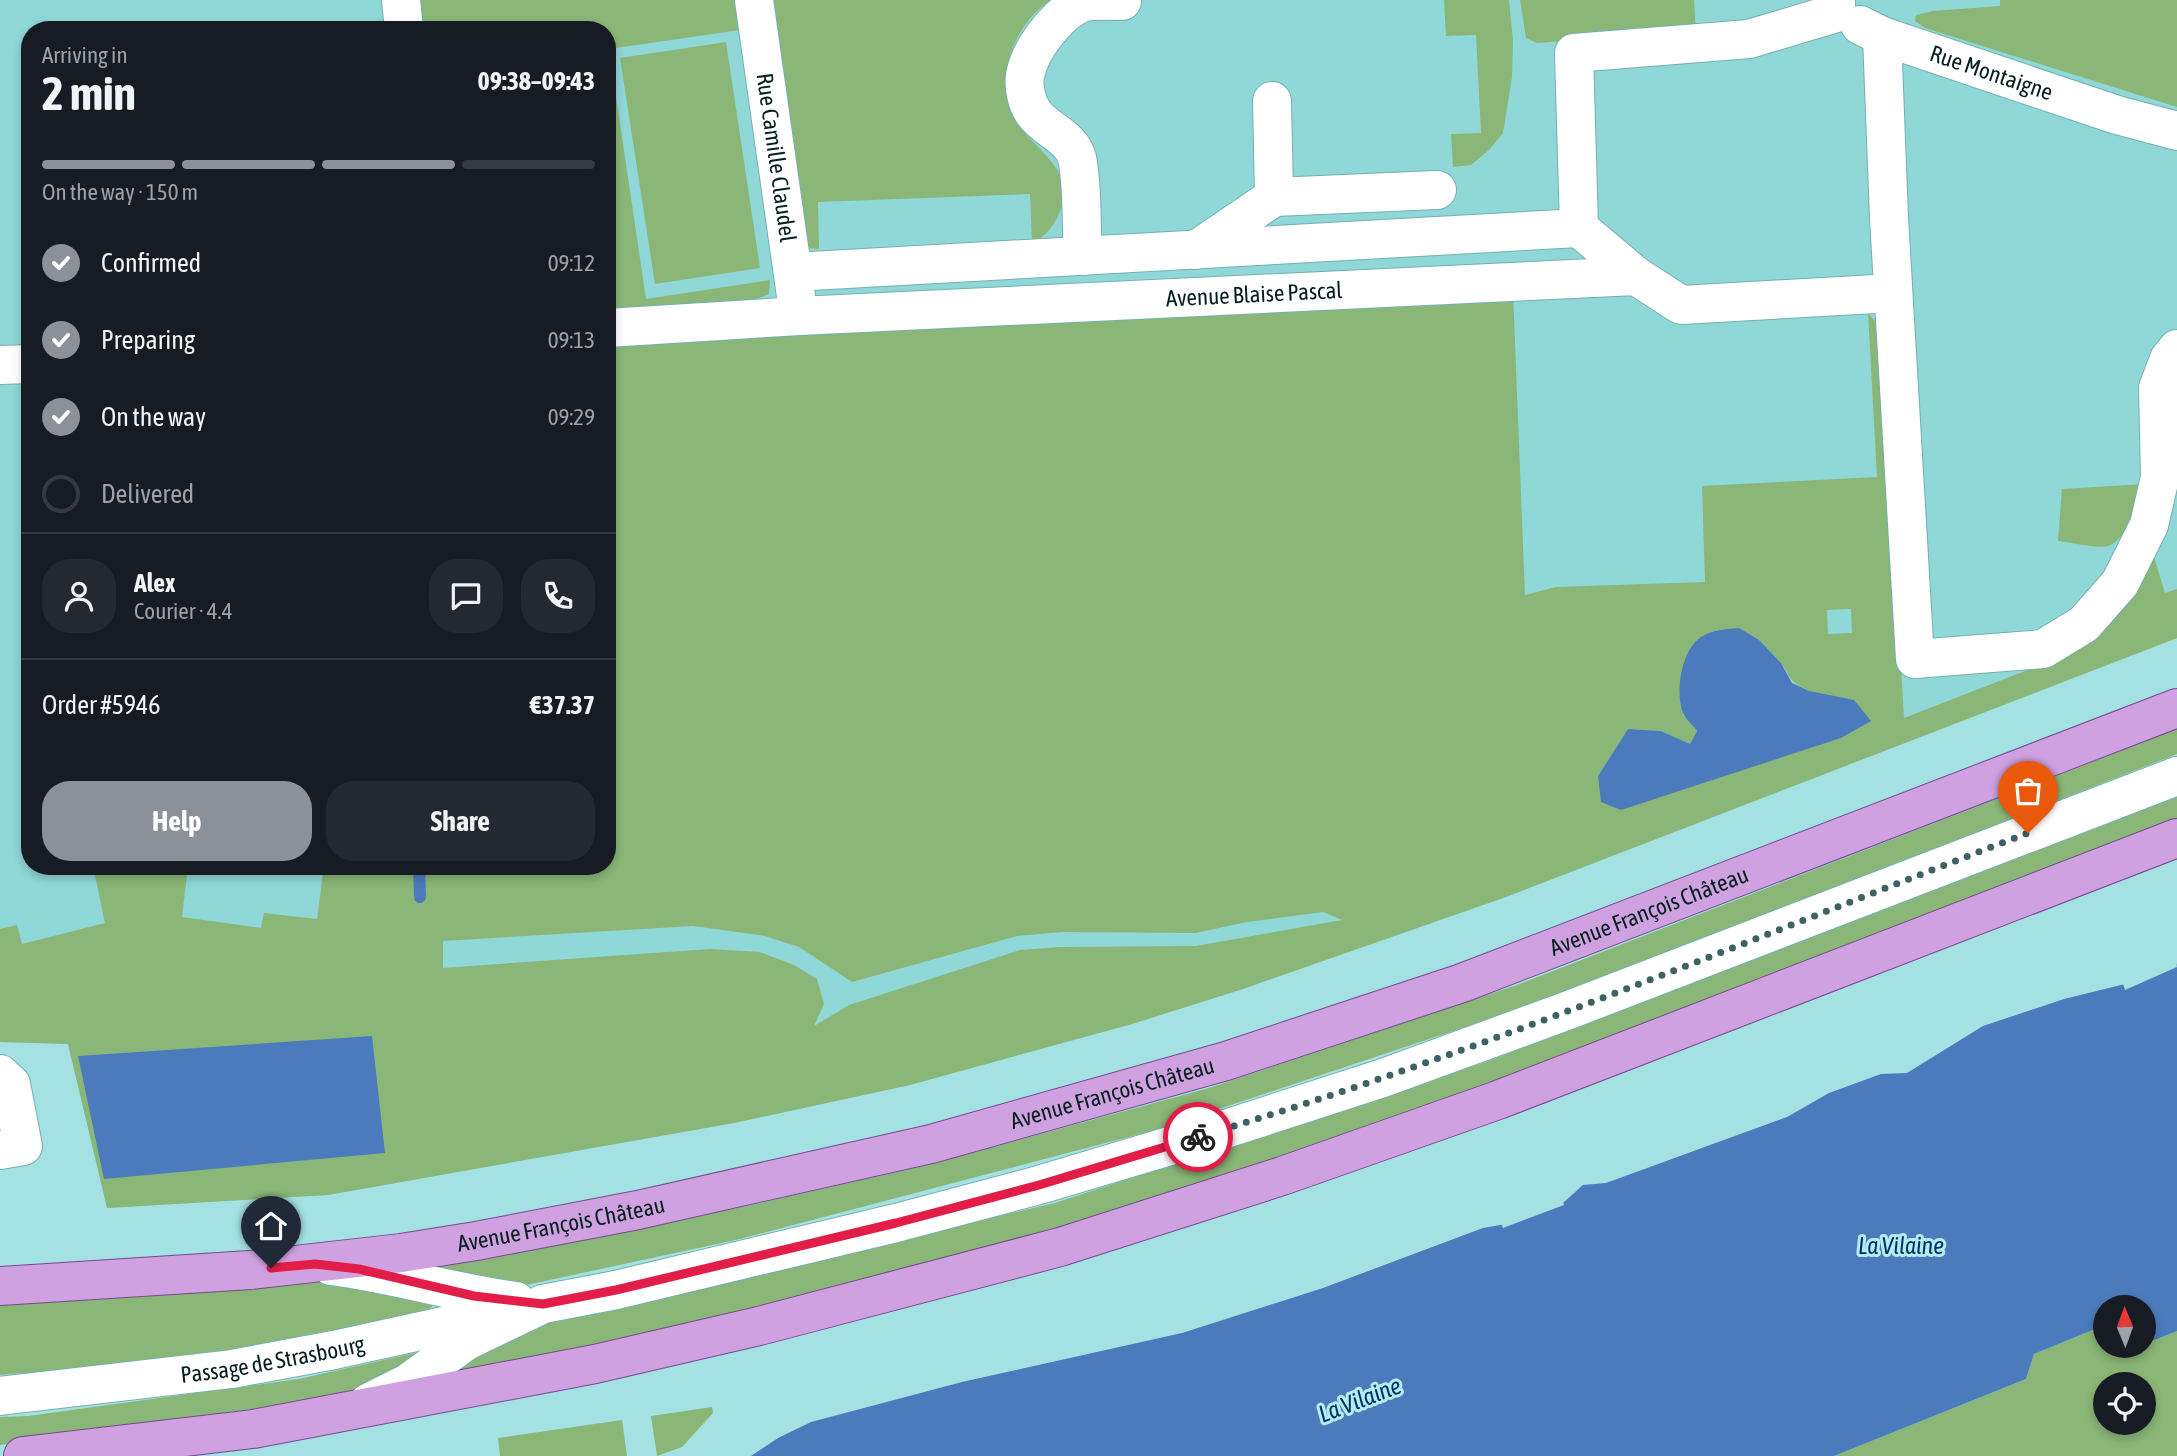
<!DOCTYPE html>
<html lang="en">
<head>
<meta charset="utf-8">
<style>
	body { margin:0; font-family:"Asap Condensed",sans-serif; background:#242831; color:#f1f3f6; height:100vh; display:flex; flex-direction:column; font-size:26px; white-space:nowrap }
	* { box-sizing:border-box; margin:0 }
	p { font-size:23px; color:#9ea1a6 }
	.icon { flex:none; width:38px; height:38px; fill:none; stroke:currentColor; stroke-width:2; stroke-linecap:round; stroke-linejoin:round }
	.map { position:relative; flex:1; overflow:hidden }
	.side { position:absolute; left:21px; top:21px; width:595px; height:854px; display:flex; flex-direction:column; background:#171b24; border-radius:28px; box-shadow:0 4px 10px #0003 }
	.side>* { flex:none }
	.needle { width:46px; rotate:359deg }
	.buttons { position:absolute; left:2093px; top:1295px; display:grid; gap:14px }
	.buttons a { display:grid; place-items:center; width:63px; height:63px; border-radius:50%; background:#171b24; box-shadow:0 4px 10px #0003; font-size:35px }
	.pin { position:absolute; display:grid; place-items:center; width:60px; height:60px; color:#fff; margin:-72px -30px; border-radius:50% 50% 50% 0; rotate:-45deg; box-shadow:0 0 7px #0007 }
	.pin .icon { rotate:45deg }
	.courier { position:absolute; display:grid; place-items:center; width:70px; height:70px; margin:-35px; border:5px solid #e11d48; border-radius:50%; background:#fff; color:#222; box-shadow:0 2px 9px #0007 }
	.headline em { font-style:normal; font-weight:700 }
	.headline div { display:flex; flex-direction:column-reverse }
	.headline { display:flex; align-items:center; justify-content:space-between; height:119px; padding:0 21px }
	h1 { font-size:46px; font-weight:700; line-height:52px }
	.bar { display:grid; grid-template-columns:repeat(4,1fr); gap:10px 7px; align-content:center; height:84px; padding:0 21px }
	.bar i { height:9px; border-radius:5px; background:#363941 }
	.bar .on { background:#8c9099 }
	.bar p { grid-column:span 4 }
	.line { display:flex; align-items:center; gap:18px; padding:0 21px; border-top:2px solid #363941 }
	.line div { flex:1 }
	.round { display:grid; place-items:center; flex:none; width:74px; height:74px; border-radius:28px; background:#242831 }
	ol { padding:0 21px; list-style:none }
	li { display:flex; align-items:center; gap:21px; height:77px }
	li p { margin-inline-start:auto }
	li .icon { padding:7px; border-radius:50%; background:#8c9099; color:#fff; stroke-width:4 }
	li:last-child { color:#9ea1a6 }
	li i { width:38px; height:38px; border:4px solid #363941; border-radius:50% }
	.button { display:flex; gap:14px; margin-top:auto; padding:14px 21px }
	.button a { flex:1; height:80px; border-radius:28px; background:#8c9099; color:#fff; font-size:28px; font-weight:700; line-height:80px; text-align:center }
	.button a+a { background:#242831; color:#f1f3f6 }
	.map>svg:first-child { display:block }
</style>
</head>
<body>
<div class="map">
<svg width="2177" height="1456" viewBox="0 0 2177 1456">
	<rect width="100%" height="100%" fill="#a4e1e2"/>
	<!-- built -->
	<path fill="#90d7d8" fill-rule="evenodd" d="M0,0h2177v638l-671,259 -263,92 -111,35 -222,61 -176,38 -406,72 -221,13 -39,-164 -68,-2zM30,30h577v836h-577z"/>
	<!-- green -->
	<g fill="#8ab777" fill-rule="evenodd">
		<polygon points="416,0 737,0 740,30 609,49 646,299 770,280 769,294 745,304 607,316 607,30 419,30"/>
		<path d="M770,0h281c-37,23 -60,83 -35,122 12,17 32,32 42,49 15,25 -2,62 -26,72l-2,-49 -212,8 1,47 -11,-1z"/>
		<polygon points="1444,0 1509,0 1513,41 1512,77 1503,133 1489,150 1471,165 1453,167 1451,134 1481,133 1476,35 1446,36"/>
		<polygon points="1520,0 1694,0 1696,32 1537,43 1526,38"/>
		<polygon points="2000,0 2177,0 2177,107 1925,28 1915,21 1916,15 1933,11 2000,6"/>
		<polygon points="726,42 760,268 655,284 620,58"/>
		<path d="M1513,292l12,303 31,-8 149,-5 -3,-96 175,-9 -9,-164 14,17 22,388 162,-63 88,-98 11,36 12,-4v49l-671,259 -263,92 -111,35 -222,61 -176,38 -406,72 -221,13 -39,-164 -68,-2v-113l17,-4 5,19 83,-21 -12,-57h95l-6,51 79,11 3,-15 53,6 7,-53h283v-528zM1851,609l1,24 -24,1 -1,-24zM1739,628c15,9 27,18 39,32 15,16 6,19 31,31l-207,111 -4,-26 30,-47 33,2 29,13 7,-13 -14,-16zM1323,912l19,8 -146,26 -137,1 -39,3 -171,55 -35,21 10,-22 -7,-25 -23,-14 -34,-13 -50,-3 -267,19v-27l250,-15 72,10 34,11 53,35 165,-46 45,-4 133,1 52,-11z"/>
		<path d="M2145,484c-5,17 -19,57 -37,62 -11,3 -37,-4 -50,-5l4,-52z"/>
		<polygon points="2177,729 2177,754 1546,1000 1159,1129 740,1239 522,1286 404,1265 584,1238 747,1206 924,1166 1209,1088 1517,985"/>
		<polygon points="2177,794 2177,824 1495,1086 1063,1227 626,1344 431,1380 544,1322 1055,1203 1486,1062"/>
		<polygon points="324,1281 433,1302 432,1307 429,1309 277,1344 130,1364 0,1375 0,1301"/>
		<path d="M2100,1327l5,2v17h39v-4l3,1 30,-12v125h-343l192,-77 8,-25zM2105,1384h39v39h-39z"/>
		<polygon points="450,1345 355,1391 330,1398 0,1445 0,1417 28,1416 299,1379"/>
		<polygon points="712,1407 713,1413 682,1447 657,1456 651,1416"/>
		<polygon points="622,1420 627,1456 500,1456 498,1438"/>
	</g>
	<!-- water -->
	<g fill="#4b7bbc">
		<path d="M1739,628l20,12 22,23 11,20 17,8 45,9 17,21 -30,17 -220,72 -20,-8 -3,-26 30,-47 33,2 29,13 7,-13c-4,-6 -11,-11 -14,-18 -8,-20 -2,-63 18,-76 11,-7 26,-8 38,-9z"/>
		<polygon points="2177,964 2177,1331 2147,1343 2144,1342 2144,1307 2105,1307 2105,1329 2100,1327 2034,1354 2026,1379 1834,1456 751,1456 778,1438 811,1422 962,1382 1182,1333 1323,1288 1483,1228 1506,1224 1563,1203 1583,1185 1606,1183 1787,1117 1829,1093 1881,1074 1907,1073 1983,1026 2064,999 2125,984"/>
		<polygon points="372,1036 385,1153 104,1179 78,1056"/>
	</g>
	<!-- pier -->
	<g fill="#a4e1e2">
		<polygon points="2176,961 2177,967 2125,990 2122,981"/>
		<polygon points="1562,1200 1564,1205 1503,1228 1500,1221"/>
	</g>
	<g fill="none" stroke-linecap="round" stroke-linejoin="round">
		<!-- stream -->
		<polyline stroke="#4b7bbc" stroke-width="12" points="419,866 420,897"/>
		<!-- minor casing -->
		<g stroke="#74b0b0" stroke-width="40">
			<g id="minor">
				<polyline points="401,0 404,30"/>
				<path id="s1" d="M754,0l42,296"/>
				<path id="s2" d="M1860,25l22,11 235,79 60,16"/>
				<polyline points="1882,36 1889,218 1915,659 2043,649 2084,624 2120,583 2149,525 2160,477 2158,388 2169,359 2177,349"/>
				<polyline points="1274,197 1437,190"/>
				<polyline points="1579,228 1636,276"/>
				<polyline points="1196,250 1274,197 1272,101"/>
				<path d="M1083,256c-2,-28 0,-72 -6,-98 -6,-22 -32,-28 -44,-46 -6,-9 -10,-25 -8,-36 4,-26 34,-65 59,-74 11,-2 27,-1 38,-1"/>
				<polyline points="793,272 1579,228 1574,53 1749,39 1836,13 1836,0"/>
				<path id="s3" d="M607,328l192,-12 837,-40 45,29 212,-12"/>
				<polyline points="0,365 30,364"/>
				<polyline points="0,1074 11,1084 23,1146 0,1150"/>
				<path d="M331,1266c63,8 123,27 185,35"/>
				<path id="s4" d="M0,1396l232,-27 102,-19 155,-34"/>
				<polyline points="368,1403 408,1383 466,1341 543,1304 616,1290 896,1223 1039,1185 1213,1133 1383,1078 1561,1013 2177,776"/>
			</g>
		</g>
		<!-- major casing -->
		<g stroke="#744a8e" stroke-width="40">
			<g id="major">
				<path id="s5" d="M0,1286l250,-16 151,-17 75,-12 162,-31 293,-66 295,-83 236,-78 715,-275"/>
				<polyline points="23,1456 253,1429 595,1364 759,1326 1060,1247 1282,1176 1498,1100 2177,838"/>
			</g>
		</g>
		<!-- minor -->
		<use href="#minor" stroke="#fff" stroke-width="38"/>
		<!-- major -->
		<use href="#major" stroke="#d0a1e0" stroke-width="38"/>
	</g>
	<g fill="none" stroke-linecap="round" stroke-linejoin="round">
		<!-- done -->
		<path stroke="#3d6263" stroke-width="7" stroke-dasharray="0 12.6" d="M1198,1137c283,-84 555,-199 830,-304"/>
		<!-- route -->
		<polyline stroke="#e11d48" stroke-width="9" points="271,1268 315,1264 359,1269 474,1296 543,1304 616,1290 896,1223 1039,1185 1198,1137"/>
	</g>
	<g text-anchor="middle" stroke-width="6" stroke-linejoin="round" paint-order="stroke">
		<!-- street labels -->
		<g font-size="23" fill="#051e1e" stroke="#b1eeef">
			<text dy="8" stroke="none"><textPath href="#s2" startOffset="140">Rue Montaigne</textPath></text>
			<text dy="8" stroke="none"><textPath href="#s1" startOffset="159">Rue Camille Claudel</textPath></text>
			<text dy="8" stroke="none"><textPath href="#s3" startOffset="648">Avenue Blaise Pascal</textPath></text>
			<text dy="8" stroke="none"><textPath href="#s5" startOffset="1699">Avenue François Château</textPath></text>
			<text dy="8" stroke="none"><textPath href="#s5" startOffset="1132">Avenue François Château</textPath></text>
			<text dy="8" stroke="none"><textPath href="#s5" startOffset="565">Avenue François Château</textPath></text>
			<text dy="8" stroke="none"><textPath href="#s4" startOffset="275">Passage de Strasbourg</textPath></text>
		</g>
		<!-- water labels -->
		<g font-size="24" font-style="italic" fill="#00316d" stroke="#b1eeef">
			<text x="1901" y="1254">La Vilaine</text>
			<text transform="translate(1360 1400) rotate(-21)" y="8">La Vilaine</text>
		</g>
	</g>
</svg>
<div class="buttons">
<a><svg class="needle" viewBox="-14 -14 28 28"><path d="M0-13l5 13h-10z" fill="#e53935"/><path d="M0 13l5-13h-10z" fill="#9ea1a6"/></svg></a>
<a><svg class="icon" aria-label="locate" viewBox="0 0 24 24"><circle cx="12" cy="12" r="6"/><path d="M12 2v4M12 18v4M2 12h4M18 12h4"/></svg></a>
</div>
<div class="pin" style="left:2028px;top:833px;background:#ea580c"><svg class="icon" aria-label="bag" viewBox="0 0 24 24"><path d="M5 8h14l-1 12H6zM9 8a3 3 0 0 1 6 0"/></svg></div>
<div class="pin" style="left:271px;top:1268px;background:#1f2937"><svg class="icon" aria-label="home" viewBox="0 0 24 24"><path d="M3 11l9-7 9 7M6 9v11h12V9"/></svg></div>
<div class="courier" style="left:1198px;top:1137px"><svg class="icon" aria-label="bike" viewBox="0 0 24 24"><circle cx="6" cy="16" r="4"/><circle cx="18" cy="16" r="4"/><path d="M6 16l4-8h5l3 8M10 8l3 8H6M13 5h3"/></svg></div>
<section class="side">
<div class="headline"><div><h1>2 min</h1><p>Arriving in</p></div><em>09:38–09:43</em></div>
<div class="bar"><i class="on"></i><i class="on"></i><i class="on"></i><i></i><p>On the way · 150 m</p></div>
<ol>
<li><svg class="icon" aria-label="check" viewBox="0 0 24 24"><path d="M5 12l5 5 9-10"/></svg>Confirmed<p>09:12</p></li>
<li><svg class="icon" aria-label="check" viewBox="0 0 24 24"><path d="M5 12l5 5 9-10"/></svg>Preparing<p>09:13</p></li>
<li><svg class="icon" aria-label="check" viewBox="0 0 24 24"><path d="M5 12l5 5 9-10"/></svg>On the way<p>09:29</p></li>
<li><i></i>Delivered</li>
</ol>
<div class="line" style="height:126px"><a class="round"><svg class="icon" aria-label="person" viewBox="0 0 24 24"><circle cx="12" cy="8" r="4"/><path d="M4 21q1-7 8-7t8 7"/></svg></a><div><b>Alex</b><p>Courier · 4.4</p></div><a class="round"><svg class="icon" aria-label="chat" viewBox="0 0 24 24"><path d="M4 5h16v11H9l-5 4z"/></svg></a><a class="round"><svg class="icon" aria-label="phone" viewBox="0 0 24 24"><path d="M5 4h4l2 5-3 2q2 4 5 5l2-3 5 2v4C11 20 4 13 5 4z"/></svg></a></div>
<div class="line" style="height:91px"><div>Order #5946</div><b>€37.37</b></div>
<div class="button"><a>Help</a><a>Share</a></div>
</section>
</div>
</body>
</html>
